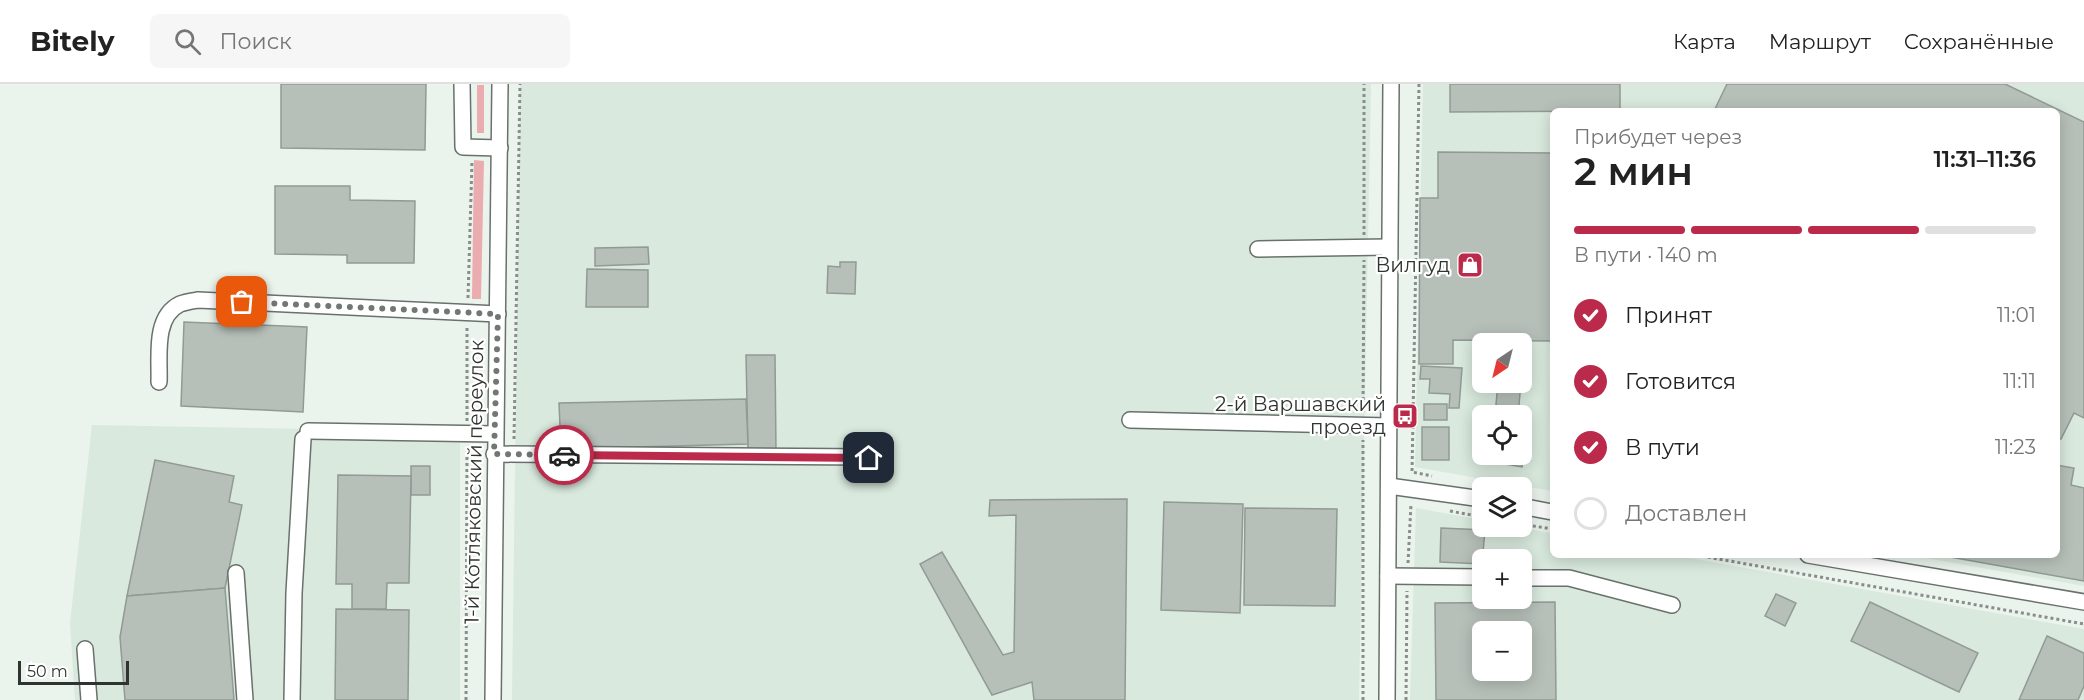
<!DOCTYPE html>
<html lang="ru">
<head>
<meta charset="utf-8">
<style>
	body { margin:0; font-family:Montserrat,sans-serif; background:#f6f6f6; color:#222; height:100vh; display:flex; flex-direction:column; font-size:22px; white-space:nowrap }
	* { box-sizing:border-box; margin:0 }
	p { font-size:20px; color:#767676 }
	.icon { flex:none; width:33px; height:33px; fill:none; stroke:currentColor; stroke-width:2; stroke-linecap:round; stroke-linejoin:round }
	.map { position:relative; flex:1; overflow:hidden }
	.panel { position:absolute; left:1550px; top:24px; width:510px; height:450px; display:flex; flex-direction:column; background:#fff; border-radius:9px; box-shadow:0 3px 15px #0003 }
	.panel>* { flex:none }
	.needle { width:39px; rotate:215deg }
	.buttons { position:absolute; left:1472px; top:249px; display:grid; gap:12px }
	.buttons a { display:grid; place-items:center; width:60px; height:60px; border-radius:9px; background:#fff; box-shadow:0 3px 15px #0003; font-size:30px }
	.scale { position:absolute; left:18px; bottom:15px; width:111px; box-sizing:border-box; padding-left:6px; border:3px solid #303431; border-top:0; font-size:16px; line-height:21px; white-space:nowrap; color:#303431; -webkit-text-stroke:4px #fff; paint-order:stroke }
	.pin { position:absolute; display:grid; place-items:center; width:51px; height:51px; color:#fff; margin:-26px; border-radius:12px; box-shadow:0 3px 9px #0006 }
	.courier { position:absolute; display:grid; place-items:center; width:60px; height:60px; margin:-30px; border:4px solid #bb2a4a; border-radius:50%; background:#fff; color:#222; box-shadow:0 2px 8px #0007 }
	.headline em { font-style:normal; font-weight:600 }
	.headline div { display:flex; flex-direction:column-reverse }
	.headline { display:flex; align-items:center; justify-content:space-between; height:102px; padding:0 24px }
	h1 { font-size:39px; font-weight:600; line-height:45px }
	.bar { display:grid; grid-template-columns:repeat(4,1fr); gap:9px 6px; align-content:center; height:72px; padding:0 24px }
	.bar i { height:8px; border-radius:4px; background:#e0e0e0 }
	.bar .current { background:#bb2a4a }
	.bar p { grid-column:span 4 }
	ol { padding:0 24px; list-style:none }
	li { display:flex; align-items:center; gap:18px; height:66px }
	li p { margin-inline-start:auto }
	li .icon { padding:6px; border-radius:50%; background:#bb2a4a; color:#fff; stroke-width:4 }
	li:last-child { color:#767676 }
	li i { width:33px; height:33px; border:3px solid #e0e0e0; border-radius:50% }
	header { display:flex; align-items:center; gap:36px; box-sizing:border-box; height:84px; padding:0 30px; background:#fff; border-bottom:2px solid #e0e0e0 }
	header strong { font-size:28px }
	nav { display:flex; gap:33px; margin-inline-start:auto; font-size:21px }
	.search { width:420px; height:54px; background:#f6f6f6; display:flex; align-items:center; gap:15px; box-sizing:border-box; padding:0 21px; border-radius:9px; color:#767676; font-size:22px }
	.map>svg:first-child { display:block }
</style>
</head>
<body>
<header>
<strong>Bitely</strong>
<div class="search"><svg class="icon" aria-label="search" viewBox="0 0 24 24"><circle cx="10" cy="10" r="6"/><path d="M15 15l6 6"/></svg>Поиск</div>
<nav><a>Карта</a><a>Маршрут</a><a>Сохранённые</a></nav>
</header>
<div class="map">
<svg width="2084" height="616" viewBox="0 0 2084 616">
	<rect width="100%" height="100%" fill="#eaf3ec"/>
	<!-- built -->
	<g fill="#d9e9dd" fill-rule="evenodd">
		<polygon points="520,0 1371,0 1359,616 512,616"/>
		<path d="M1423,0h661v502l-175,-31h147v-444h-504v380l-137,-24zM1482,260h39v38h-39zM1482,332h39v38h-39z"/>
		<polygon points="92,341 460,348 460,616 75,616 70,539"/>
		<path d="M1416,424l66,12v6l34,1 36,6v22h121l411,74v71h-674zM1482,476h39v38h-39zM1482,548h39v38h-39z"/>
	</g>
	<!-- green -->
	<g fill="#ebacb0">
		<rect x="477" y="1" width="7" height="48"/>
		<polygon points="474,76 484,77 481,215 472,215"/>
	</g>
	<!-- building -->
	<g fill="#b6c0b9" stroke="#919a94" stroke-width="1.5" fill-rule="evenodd">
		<polygon points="281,0 426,0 425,66 281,64"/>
		<polygon points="1450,0 1620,0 1620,27 1450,28"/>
		<polygon points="1727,0 2005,0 2084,38 2084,334 2074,329 2061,355 2056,353 2056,27 1714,27"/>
		<polygon points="1438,68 1552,69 1552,257 1453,256 1453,280 1419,280 1420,114 1438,114"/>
		<polygon points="275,102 350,102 350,116 415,117 414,179 347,179 347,171 275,170"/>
		<polygon points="648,163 649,180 595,182 595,164"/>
		<polygon points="840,178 856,178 855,210 827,209 828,182 840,183"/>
		<polygon points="587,185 648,186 648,223 586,223"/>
		<polygon points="184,238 307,243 303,328 181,322"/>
		<polygon points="746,271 775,271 776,367 748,366"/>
		<polygon points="1421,282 1462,284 1459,324 1449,324 1450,310 1429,309 1430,295 1420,295"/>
		<polygon points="1498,298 1521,298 1518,332 1495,332"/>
		<polygon points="746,315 748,360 561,365 559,319"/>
		<rect x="1424" y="320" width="23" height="16"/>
		<rect x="1422" y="343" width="27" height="33"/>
		<polygon points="1521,351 1527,351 1522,383 1499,379 1500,370 1521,370"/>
		<polygon points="155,376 234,392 229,418 242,421 225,504 127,512"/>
		<polygon points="2056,381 2074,384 2071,401 2084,404 2084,497 1939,471 2056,471"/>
		<rect x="411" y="382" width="19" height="29"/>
		<polygon points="338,391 411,392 409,499 387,499 386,525 352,525 352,500 336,500"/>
		<polygon points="1127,415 1125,616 1034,616 1032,598 992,611 920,480 942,468 1003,571 1014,568 1016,431 989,432 990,416"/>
		<polygon points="1164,418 1243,420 1240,529 1161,526"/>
		<polygon points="1245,424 1337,425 1335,522 1244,521"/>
		<polygon points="1441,444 1485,446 1482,480 1440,478"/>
		<polygon points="225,504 234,616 125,616 120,553 127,512"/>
		<polygon points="1776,510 1796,519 1785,542 1765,532"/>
		<path d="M1555,518l1,98h-120l-1,-97zM1482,548h39v38h-39z"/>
		<polygon points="1870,518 1978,569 1959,608 1851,557"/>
		<polygon points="336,525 409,526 408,616 335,616"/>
		<polygon points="2047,552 2084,569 2084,602 2078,616 2019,616"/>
	</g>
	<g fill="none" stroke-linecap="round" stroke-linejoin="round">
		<!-- minor casing -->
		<g stroke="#69716c" stroke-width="18">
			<g id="minor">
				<polyline points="462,0 463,63 500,64"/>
				<polyline points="1258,165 1389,163"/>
				<path d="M159,298c1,-24 -6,-65 21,-78 5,-2 12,-3 18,-4l300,14"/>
				<polyline points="1130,336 1389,342"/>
				<polyline points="308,347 495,350"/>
				<polyline points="494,370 869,373"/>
				<polyline points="1389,402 1482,415"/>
				<polyline points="1521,422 1552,428"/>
				<polyline points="1808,471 2084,518"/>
				<polyline points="236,489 245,616"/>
				<polyline points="1388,492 1482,493"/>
				<polyline points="1521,494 1569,494 1672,521"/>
				<polyline points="85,565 89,616"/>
				<polyline points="292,616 294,509 303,355"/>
				<polyline points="493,616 500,0"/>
				<polyline points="1387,616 1391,0"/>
			</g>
		</g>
		<!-- path -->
		<g stroke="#888e8a" stroke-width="3" stroke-dasharray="3 3" stroke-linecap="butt">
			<polyline points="1419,0 1412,388 1432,392"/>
			<polyline points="1364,151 1364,0"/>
			<polyline points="468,214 472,77"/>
			<polyline points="1363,328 1364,176"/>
			<polyline points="467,337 467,242"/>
			<polyline points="514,355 520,0"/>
			<polyline points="1450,427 1482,433"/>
			<polyline points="1521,440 1552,445"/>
			<polyline points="1696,471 2084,540"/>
			<polyline points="1408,479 1411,420"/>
			<polyline points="466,616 467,365"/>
			<polyline points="1363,616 1363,356"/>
			<polyline points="1406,616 1407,507"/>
		</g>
		<!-- minor -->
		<use href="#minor" stroke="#fff" stroke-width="15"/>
	</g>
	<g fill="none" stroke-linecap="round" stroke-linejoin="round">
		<!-- done -->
		<polyline stroke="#717772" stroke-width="6" stroke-dasharray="0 10.8" points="242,218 498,230 494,370 564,371"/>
		<!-- route -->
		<polyline stroke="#bb2a4a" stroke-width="8" points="564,371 869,374"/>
	</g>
	<!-- icons -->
	<defs>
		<g id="shop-square" transform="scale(1.35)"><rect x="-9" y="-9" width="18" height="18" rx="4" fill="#bb2a4a" stroke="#fff"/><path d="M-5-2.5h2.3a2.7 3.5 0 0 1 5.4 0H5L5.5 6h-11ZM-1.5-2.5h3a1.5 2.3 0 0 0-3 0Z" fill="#fff"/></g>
		<g id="bus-square" transform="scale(1.35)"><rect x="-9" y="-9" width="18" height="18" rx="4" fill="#bb2a4a" stroke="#fff"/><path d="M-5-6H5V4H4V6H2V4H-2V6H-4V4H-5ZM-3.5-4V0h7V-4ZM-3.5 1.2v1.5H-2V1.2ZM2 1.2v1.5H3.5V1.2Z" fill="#fff"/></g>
	</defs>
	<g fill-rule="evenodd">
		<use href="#shop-square" x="1470" y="181"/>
		<use href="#bus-square" x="1405" y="332"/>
	</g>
	<g text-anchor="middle" stroke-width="4.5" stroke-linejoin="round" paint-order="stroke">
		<!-- poi labels -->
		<g font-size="20" fill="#303431" stroke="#fff" text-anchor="end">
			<text x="1450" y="188">Вилгуд</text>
			<text x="1386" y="327">2-й Варшавский<tspan x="1386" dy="23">проезд</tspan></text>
		</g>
		<!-- street labels -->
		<g font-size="20" fill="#303431" stroke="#fff">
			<text transform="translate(474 398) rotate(-89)" y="7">1-й Котляковский переулок</text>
		</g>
	</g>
</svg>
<div class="buttons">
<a><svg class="needle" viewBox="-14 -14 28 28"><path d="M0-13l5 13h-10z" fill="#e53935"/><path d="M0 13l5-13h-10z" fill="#767676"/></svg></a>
<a><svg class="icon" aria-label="locate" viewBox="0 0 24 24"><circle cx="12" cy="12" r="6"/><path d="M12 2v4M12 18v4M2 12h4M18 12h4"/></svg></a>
<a><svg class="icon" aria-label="layers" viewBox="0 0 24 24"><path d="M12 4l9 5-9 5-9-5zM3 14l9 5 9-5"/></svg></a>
<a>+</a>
<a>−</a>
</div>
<div class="scale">50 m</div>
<div class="pin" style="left:242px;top:218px;background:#ea580c"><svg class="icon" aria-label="bag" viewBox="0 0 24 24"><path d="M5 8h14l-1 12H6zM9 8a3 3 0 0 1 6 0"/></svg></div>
<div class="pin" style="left:869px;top:374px;background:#1f2937"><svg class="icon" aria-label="home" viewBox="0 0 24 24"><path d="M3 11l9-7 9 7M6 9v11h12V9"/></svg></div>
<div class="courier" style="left:564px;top:371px"><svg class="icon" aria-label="car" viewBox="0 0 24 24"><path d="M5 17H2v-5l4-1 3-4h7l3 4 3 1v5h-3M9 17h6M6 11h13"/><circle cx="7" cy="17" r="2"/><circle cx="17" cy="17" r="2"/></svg></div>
<section class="panel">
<div class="headline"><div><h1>2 мин</h1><p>Прибудет через</p></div><em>11:31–11:36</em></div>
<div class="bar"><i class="current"></i><i class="current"></i><i class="current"></i><i></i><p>В пути · 140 m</p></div>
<ol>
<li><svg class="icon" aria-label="check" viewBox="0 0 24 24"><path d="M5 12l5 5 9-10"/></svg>Принят<p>11:01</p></li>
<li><svg class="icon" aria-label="check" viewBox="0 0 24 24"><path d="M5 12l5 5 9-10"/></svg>Готовится<p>11:11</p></li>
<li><svg class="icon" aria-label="check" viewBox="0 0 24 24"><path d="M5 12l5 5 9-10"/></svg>В пути<p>11:23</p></li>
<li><i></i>Доставлен</li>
</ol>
</section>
</div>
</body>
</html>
